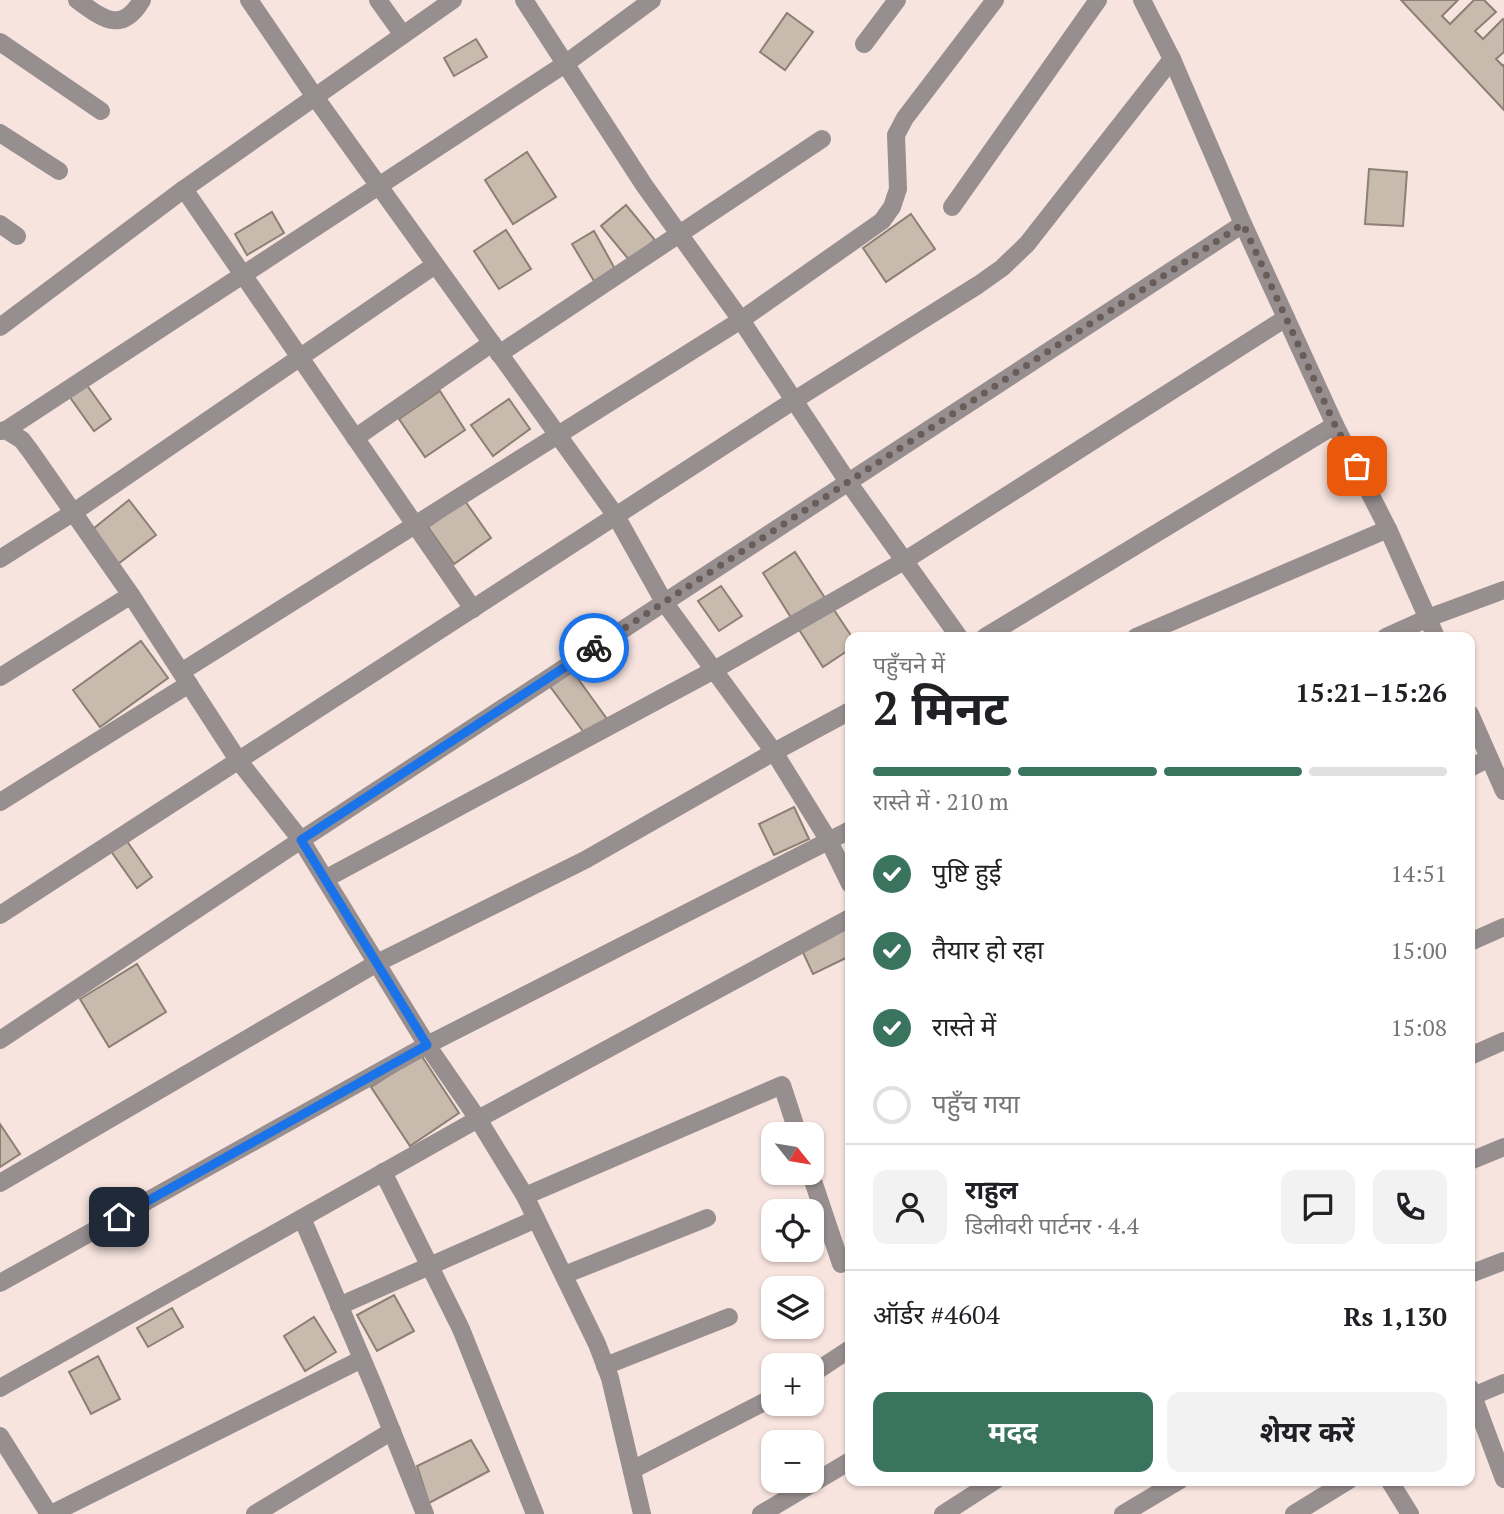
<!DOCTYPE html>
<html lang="hi">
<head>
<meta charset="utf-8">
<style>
	body { margin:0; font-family:"PT Serif","Noto Sans Devanagari",serif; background:#f2f2f2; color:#202124; height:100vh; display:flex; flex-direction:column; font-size:26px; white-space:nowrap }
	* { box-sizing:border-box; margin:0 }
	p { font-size:23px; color:#757577 }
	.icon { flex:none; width:38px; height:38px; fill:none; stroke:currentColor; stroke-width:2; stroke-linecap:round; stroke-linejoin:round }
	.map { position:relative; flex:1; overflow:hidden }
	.details { position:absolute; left:845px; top:632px; width:630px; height:854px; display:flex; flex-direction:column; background:#fff; border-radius:14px; box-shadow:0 2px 5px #0004 }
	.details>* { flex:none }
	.needle { width:46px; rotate:120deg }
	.fabs { position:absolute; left:761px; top:1122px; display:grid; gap:14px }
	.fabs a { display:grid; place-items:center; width:63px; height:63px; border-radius:14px; background:#fff; box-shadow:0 2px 5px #0004; font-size:35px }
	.pin { position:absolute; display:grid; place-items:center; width:60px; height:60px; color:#fff; margin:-30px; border-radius:14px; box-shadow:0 4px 10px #0006 }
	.courier { position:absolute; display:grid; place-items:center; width:70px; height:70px; margin:-35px; border:5px solid #1a73e8; border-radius:50%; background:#fff; color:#222; box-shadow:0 2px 9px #0007 }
	.overview em { font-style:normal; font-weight:700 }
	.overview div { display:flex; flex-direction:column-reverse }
	.overview { display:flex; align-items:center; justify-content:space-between; height:119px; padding:0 28px }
	h1 { font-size:46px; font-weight:700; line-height:52px }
	.bar { display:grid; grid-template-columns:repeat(4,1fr); gap:10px 7px; align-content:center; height:84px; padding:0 28px }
	.bar i { height:9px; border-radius:5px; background:#e0e0e0 }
	.bar .on { background:#3a745e }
	.bar p { grid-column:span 4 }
	.line { display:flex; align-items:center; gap:18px; padding:0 28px; border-top:2px solid #e0e0e0 }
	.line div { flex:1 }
	.round { display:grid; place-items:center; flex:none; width:74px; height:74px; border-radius:14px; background:#f2f2f2 }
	ol { padding:0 28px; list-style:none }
	li { display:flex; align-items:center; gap:21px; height:77px }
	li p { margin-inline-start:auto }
	li .icon { padding:7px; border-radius:50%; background:#3a745e; color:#fff; stroke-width:4 }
	li:last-child { color:#757577 }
	li i { width:38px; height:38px; border:4px solid #e0e0e0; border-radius:50% }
	.action { display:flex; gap:14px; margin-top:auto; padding:14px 28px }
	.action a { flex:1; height:80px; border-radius:14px; background:#3a745e; color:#fff; font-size:28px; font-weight:700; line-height:80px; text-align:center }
	.action a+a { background:#f2f2f2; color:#202124 }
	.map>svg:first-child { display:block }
</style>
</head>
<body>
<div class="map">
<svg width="1504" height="1514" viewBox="0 0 1504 1514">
	<rect width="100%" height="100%" fill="#f8e4de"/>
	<!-- building -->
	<g fill="#c9baae" stroke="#8c7f73" stroke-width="2">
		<polygon points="1401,0 1458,0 1442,16 1450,24 1474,0 1484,0 1496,12 1475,31 1483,39 1503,19 1504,20 1504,52 1496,59 1503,66 1504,65 1504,110"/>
		<polygon points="787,13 813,32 785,70 760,52"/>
		<polygon points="476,39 487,57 454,76 444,58"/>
		<polygon points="527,152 556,197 513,224 485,180"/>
		<polygon points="1369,169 1407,172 1403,226 1365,224"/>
		<polygon points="626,205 655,240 630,261 601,226"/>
		<polygon points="272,212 284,233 247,255 235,234"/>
		<polygon points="911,214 935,249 886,282 863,248"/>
		<polygon points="506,230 531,269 499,289 474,251"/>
		<polygon points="594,231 615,269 594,281 572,244"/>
		<polygon points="86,384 111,419 94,431 69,396"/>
		<polygon points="440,391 465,430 425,457 399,419"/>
		<polygon points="509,399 530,429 493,456 471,425"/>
		<polygon points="129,500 156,535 114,567 88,533"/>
		<polygon points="465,501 491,538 454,564 428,527"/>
		<polygon points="795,552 825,598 792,619 763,573"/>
		<polygon points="721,586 742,616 719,631 698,601"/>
		<polygon points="832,607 852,637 850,649 823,667 798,628"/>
		<polygon points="141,641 168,678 100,727 73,690"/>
		<polygon points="571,669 607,719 585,734 549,685"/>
		<polygon points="794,807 809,839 774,855 759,824"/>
		<polygon points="124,837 152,877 137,888 108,847"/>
		<polygon points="848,924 850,928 850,956 813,974 800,946"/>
		<polygon points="137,964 166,1012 109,1047 80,999"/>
		<polygon points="421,1055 459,1113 410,1146 371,1087"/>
		<polygon points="0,1124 20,1154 0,1167"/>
		<polygon points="394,1295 414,1331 377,1351 357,1315"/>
		<polygon points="172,1308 183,1327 148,1347 137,1328"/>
		<polygon points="314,1317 336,1352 305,1371 284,1336"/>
		<polygon points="98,1356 120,1399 91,1414 69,1372"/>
		<polygon points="471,1440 489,1471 429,1503 417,1466"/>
	</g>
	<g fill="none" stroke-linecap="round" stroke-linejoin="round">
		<!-- minor -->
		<g stroke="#978e8f" stroke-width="18">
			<path d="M77,0c25,18 44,35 65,0"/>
			<polyline points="249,0 315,97 616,516 664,602 774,752 829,841 850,884"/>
			<polyline points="378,0 403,35"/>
			<polyline points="524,0 644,185 741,320 848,482 959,637"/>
			<polyline points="1142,0 1172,59 1243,224 1335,425 1388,529 1436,637"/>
			<polyline points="0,42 101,111"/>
			<polyline points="864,44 897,0"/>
			<polyline points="0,133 59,171"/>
			<polyline points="184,189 473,609"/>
			<polyline points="952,207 1098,0"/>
			<polyline points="0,224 17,236"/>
			<polyline points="0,327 184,189 453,0"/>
			<polyline points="499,354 822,139"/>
			<polyline points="6,430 565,64 652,0"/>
			<polyline points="0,431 6,430 22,440 31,452 131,595 238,760 301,840 427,1045 478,1119 525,1196 597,1344 610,1378 642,1514"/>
			<polyline points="355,438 492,343"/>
			<polyline points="0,559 74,512 435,265"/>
			<polyline points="985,637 1335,425"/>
			<polyline points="1136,637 1388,529"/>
			<polyline points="1386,637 1428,618 1504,590"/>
			<polyline points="181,672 741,320 882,221 892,207 898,189 896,135 905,118 995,0"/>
			<polyline points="0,677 131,595"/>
			<polyline points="1470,714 1504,791"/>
			<polyline points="1470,768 1489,758"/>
			<polyline points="0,802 189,684"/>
			<polyline points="325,879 714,670 904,561 1286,318"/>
			<polyline points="0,915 793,401 978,285 1002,268 1027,244 1172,59"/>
			<polyline points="1470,942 1504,927"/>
			<polyline points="0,1040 301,840 1243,224"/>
			<polyline points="1470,1056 1504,1041"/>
			<polyline points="1470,1161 1504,1147"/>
			<polyline points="383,1172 461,1329 535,1514"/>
			<polyline points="810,1172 841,1264"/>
			<polyline points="0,1183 377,963 585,860 774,752 850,711"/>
			<polyline points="525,1196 782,1085 798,1134"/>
			<polyline points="302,1218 375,1389 425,1514"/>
			<polyline points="1470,1274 1504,1261"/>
			<polyline points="564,1275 707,1218"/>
			<polyline points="0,1283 427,1045 850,830"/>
			<polyline points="339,1306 536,1219"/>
			<polyline points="605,1366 729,1317"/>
			<polyline points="812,1374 850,1349"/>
			<polyline points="0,1388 478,1119 850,918"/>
			<polyline points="1470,1388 1504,1479"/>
			<polyline points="1473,1396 1504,1383"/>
			<polyline points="0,1436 49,1514"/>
			<polyline points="632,1470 774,1397"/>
			<polyline points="1389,1480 1410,1514"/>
			<polyline points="51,1514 362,1359"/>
			<polyline points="255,1514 392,1431"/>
			<polyline points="761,1514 850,1461"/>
			<polyline points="943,1514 996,1480"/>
			<polyline points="1123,1514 1180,1480"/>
			<polyline points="1294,1514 1349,1480"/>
		</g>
	</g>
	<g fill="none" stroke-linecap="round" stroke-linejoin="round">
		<!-- done -->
		<polyline stroke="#685d59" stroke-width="7" stroke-dasharray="0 12.6" points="594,648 1243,224 1335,425 1357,466"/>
		<!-- route -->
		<polyline stroke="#1a73e8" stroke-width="9" points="119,1217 427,1045 301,840 594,648"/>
	</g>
</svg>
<div class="fabs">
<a><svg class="needle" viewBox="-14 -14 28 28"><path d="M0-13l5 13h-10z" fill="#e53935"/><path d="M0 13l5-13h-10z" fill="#757577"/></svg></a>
<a><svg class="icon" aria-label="locate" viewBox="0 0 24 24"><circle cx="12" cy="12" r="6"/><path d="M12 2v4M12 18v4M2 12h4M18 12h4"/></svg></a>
<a><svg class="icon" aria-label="layers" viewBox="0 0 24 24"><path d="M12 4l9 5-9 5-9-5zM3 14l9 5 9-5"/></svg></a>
<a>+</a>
<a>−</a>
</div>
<div class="pin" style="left:1357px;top:466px;background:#ea580c"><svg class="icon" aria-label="bag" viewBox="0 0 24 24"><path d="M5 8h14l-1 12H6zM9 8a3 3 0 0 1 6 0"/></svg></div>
<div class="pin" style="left:119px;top:1217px;background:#1f2937"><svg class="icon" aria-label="home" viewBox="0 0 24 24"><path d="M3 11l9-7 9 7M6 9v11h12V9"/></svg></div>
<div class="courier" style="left:594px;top:648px"><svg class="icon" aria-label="bike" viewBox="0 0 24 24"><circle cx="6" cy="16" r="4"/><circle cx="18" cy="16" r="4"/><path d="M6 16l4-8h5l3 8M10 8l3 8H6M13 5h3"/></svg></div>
<section class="details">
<div class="overview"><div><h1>2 मिनट</h1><p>पहुँचने में</p></div><em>15:21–15:26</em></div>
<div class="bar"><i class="on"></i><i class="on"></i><i class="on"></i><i></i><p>रास्ते में · 210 m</p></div>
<ol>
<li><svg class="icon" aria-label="check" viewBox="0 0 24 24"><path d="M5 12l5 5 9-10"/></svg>पुष्टि हुई<p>14:51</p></li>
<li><svg class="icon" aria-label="check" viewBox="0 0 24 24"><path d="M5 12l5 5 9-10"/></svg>तैयार हो रहा<p>15:00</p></li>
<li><svg class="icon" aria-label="check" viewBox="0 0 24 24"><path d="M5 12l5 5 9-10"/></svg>रास्ते में<p>15:08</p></li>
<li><i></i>पहुँच गया</li>
</ol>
<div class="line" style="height:126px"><a class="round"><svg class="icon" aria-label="person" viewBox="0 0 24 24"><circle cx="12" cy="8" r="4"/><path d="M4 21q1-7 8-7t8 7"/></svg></a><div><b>राहुल</b><p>डिलीवरी पार्टनर · 4.4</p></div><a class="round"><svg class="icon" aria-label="chat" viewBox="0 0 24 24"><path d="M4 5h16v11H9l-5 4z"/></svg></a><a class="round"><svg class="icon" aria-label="phone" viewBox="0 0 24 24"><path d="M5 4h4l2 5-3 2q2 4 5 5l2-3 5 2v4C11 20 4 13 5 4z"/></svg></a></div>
<div class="line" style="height:91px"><div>ऑर्डर #4604</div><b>Rs 1,130</b></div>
<div class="action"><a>मदद</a><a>शेयर करें</a></div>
</section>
</div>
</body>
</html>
